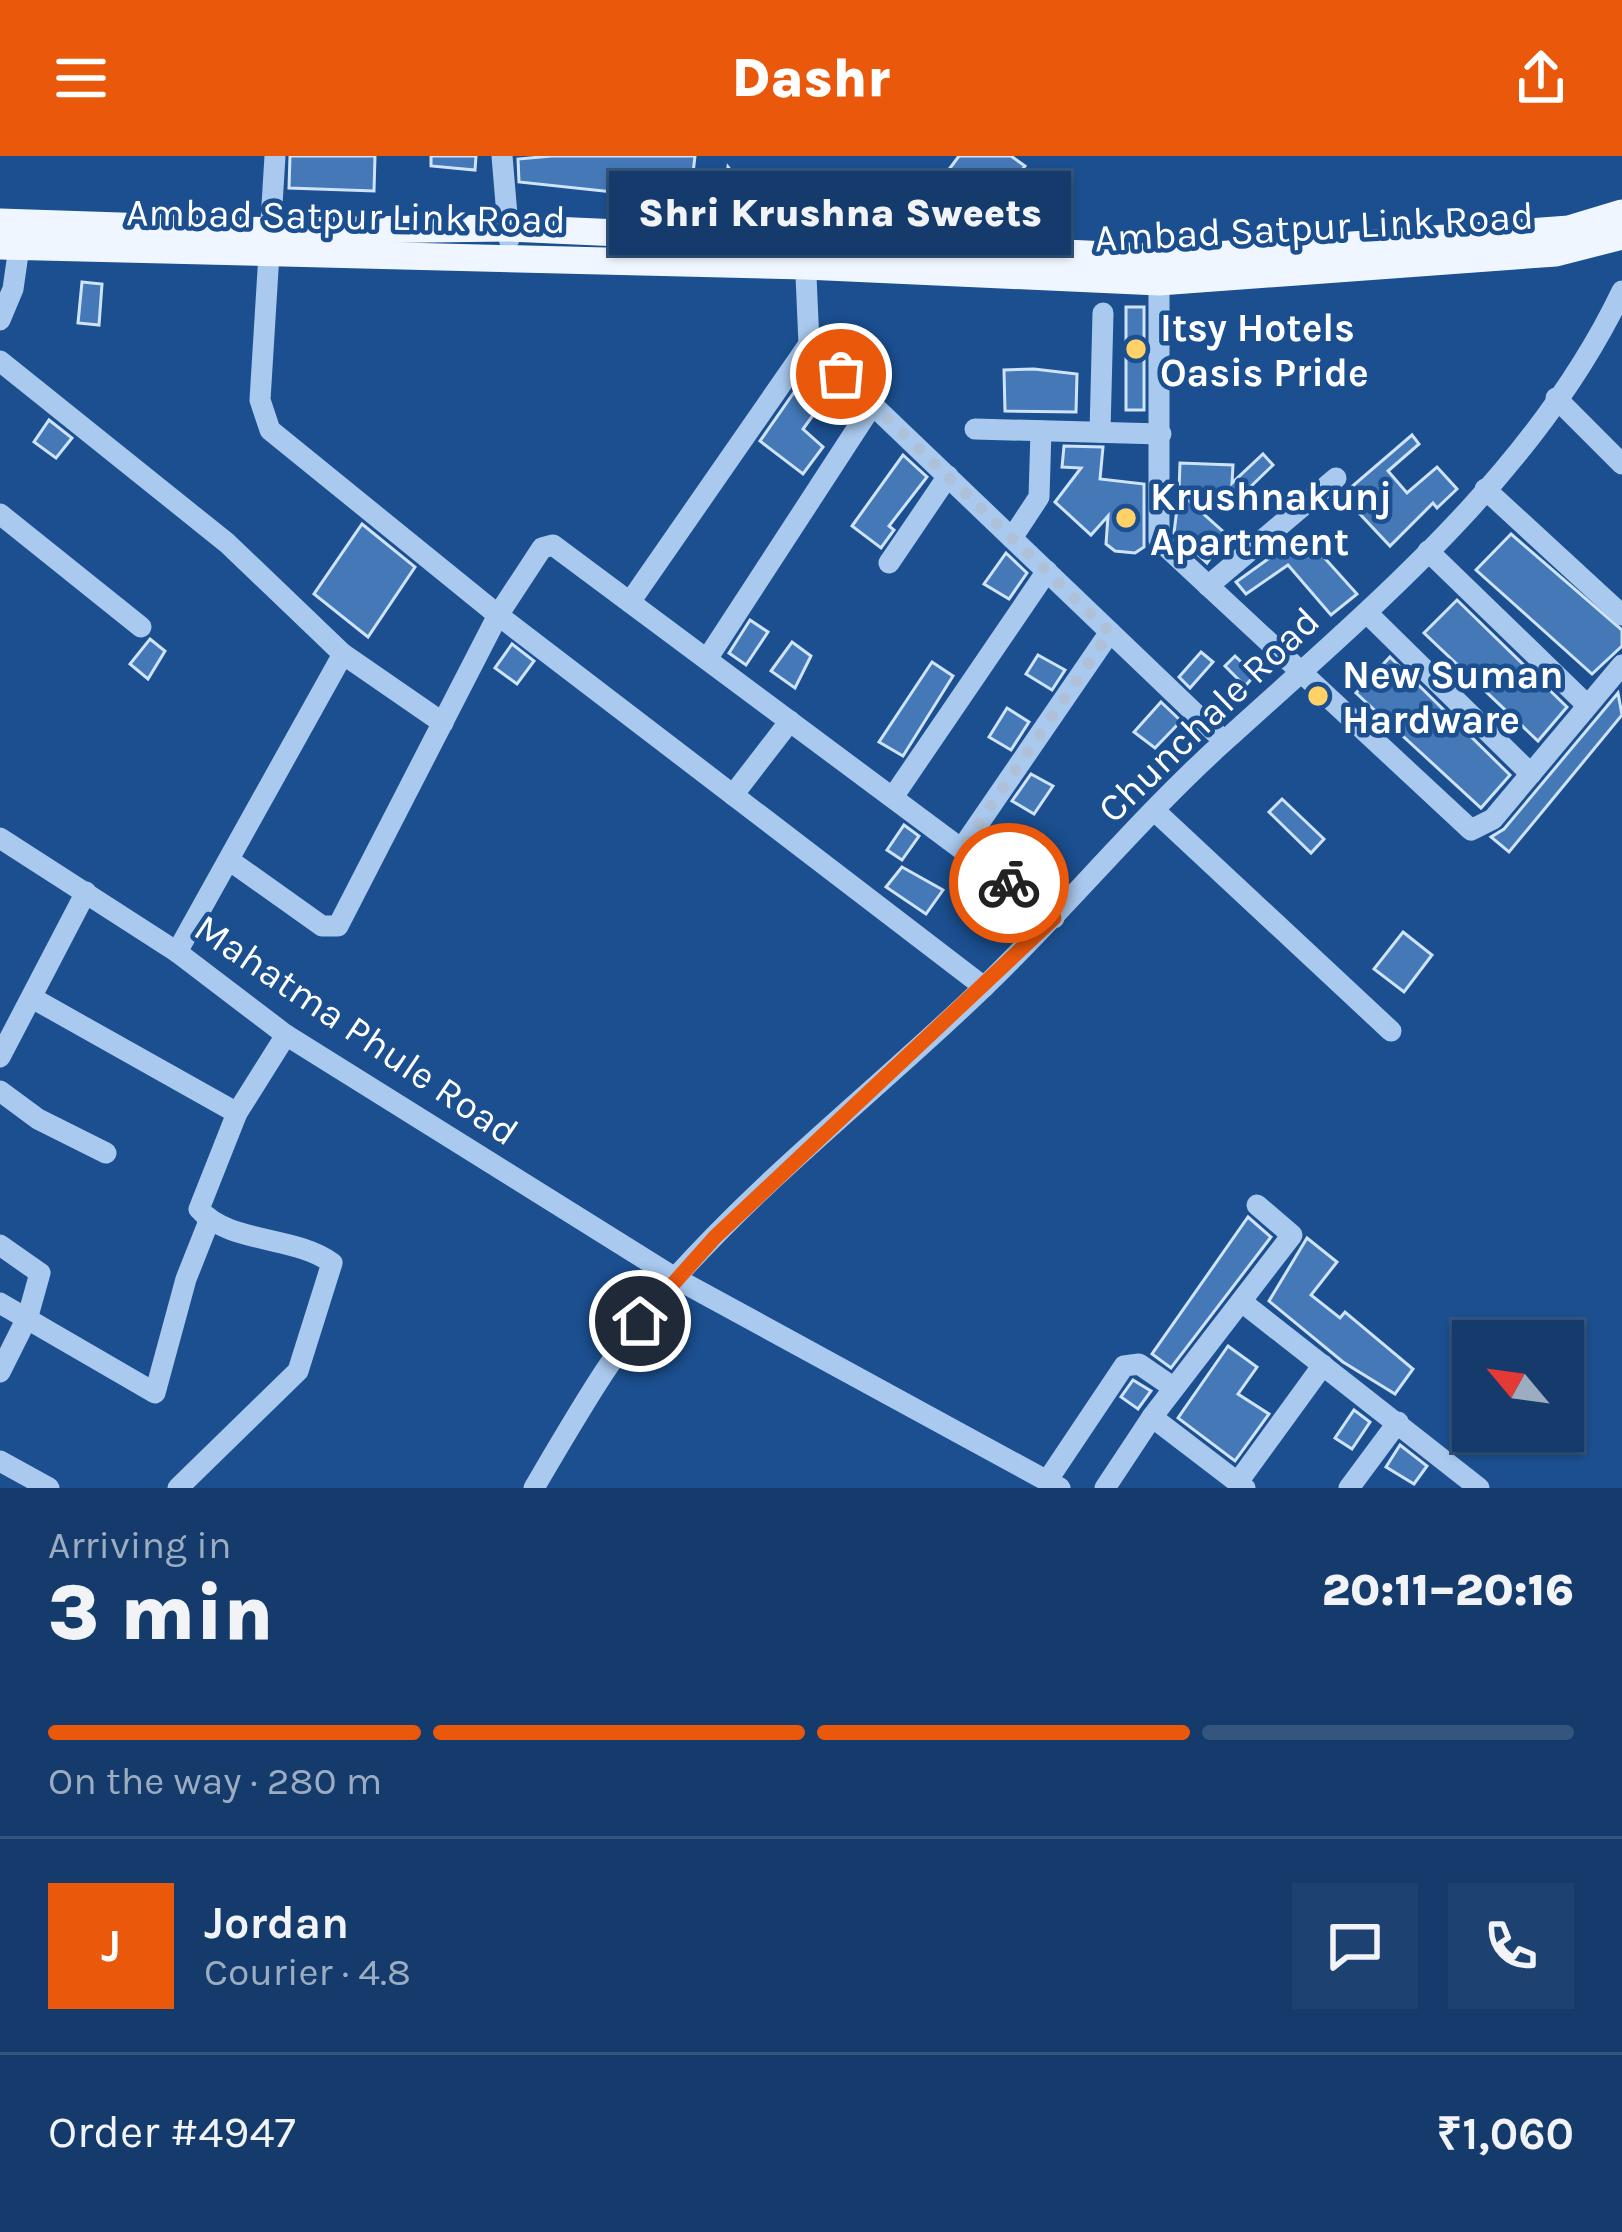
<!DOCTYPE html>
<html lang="en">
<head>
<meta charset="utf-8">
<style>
	body { margin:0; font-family:Karla,sans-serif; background:#1d4271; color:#f1f3f6; height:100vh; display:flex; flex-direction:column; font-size:45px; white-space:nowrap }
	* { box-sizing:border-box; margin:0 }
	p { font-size:39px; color:#9dadc1 }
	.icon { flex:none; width:66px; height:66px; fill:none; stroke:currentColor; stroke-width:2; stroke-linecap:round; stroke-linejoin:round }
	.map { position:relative; height:1332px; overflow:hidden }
	.drawer { display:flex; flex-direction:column; background:#143b6b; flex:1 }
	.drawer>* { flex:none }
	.needle { width:78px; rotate:299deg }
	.fabs { position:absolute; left:1452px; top:1164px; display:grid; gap:24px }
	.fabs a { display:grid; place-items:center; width:132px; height:132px; border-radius:0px; background:#143b6b; box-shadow:0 3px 9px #0004,0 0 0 3px #33557e; font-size:60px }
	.pin { position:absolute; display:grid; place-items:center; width:102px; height:102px; color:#fff; margin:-51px; border:6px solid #fff; border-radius:50%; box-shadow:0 3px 12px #0007 }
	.courier { position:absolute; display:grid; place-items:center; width:120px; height:120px; margin:-60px; border:9px solid #ea580c; border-radius:50%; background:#fff; color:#222; box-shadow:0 3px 15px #0007 }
	.bubble { position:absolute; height:84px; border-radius:0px; background:#143b6b; box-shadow:0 3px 9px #0004,0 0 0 3px #33557e; font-size:39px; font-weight:800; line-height:84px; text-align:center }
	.headline em { font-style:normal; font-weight:800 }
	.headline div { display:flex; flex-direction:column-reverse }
	.headline { display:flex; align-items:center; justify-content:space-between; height:204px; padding:0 48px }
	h1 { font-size:78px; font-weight:800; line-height:90px }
	.bar { display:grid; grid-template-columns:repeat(4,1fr); gap:18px 12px; align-content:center; height:144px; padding:0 48px }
	.bar i { height:15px; border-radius:9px; background:#33557e }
	.bar .on { background:#ea580c }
	.bar p { grid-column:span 4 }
	.line { display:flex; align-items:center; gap:30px; padding:0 48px; border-top:3px solid #33557e }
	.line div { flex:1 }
	.round { display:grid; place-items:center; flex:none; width:126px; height:126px; border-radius:0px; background:#1d4271 }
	header { display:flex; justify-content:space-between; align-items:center; height:156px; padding:0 48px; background:#ea580c; color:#fff; font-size:54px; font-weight:800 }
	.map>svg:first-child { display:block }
</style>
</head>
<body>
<header><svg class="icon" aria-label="menu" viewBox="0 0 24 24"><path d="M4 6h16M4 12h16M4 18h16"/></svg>Dashr<svg class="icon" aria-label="share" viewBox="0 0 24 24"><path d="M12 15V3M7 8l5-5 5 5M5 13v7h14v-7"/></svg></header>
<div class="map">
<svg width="1622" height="1332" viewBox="0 0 1622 1332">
	<rect width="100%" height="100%" fill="#1b4f8f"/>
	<!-- building -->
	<g fill="#4478b7" stroke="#cfe3fa" stroke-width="3">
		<polygon points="290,0 375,0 374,35 289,32"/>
		<polygon points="431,0 476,0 475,14 431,10"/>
		<polygon points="552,0 695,0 691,34 613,36 519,26 518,3"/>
		<polygon points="959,0 1011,0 1025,10 992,55 944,20"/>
		<polygon points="728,11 740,26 737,50 723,49"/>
		<polygon points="82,126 102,128 99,169 78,167"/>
		<rect x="1126" y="151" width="18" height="103"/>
		<polygon points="811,212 833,232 803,273 823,291 803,318 760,285"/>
		<polygon points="1034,213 1077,218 1076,256 1005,255 1004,214"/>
		<polygon points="49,264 72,282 56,302 34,286"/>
		<polygon points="1412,279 1419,288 1388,315 1407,337 1437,311 1457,333 1437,352 1433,347 1390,390 1342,339"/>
		<polygon points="1064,290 1103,291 1100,323 1144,328 1144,391 1135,397 1115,395 1106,388 1108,360 1091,379 1055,346 1081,312 1062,311"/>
		<polygon points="1263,298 1273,309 1244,337 1179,334 1180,307 1233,309 1232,327"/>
		<polygon points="903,299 927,321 889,370 894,374 881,392 852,370"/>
		<polygon points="1179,336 1227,379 1207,407 1174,377"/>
		<polygon points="362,368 415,411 368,481 314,438"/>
		<polygon points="1303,378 1357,438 1331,459 1288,409 1246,438 1236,426"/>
		<polygon points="1511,378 1622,474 1622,490 1592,518 1476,414"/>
		<polygon points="1006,397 1027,417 1009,443 984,428"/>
		<polygon points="1457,444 1567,551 1538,585 1424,477"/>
		<polygon points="750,464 768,476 746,509 729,497"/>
		<polygon points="150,483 165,495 148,523 130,508"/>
		<polygon points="792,486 811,500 795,532 771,515"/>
		<polygon points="512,488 534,505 517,528 495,512"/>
		<polygon points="1201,496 1213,506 1190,532 1179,521"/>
		<polygon points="1038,499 1065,514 1052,534 1026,518"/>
		<polygon points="1235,500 1255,519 1245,530 1225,510"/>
		<polygon points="1390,501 1510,619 1481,652 1356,537"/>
		<polygon points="932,506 953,520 903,600 879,586"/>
		<polygon points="1618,537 1622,559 1509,696 1491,681 1504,673"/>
		<polygon points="1161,546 1181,565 1155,592 1134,576"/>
		<polygon points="1007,552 1029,566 1011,594 989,581"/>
		<polygon points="1031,618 1053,630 1034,658 1012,645"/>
		<polygon points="1282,643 1324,683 1311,697 1269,656"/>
		<polygon points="904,669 919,680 902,704 887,694"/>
		<polygon points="902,711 943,734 926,758 886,731"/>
		<polygon points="1403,776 1432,799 1404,836 1374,813"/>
		<polygon points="1248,1061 1271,1081 1171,1212 1152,1198"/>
		<polygon points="1307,1082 1337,1106 1311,1139 1340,1162 1345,1156 1413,1213 1395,1238 1343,1206 1269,1145"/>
		<polygon points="1228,1190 1257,1211 1238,1238 1269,1258 1235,1305 1178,1262"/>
		<polygon points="1133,1224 1151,1235 1138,1253 1121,1241"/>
		<polygon points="1354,1254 1370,1266 1352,1293 1335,1282"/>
		<polygon points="1400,1289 1427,1310 1414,1328 1386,1311"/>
	</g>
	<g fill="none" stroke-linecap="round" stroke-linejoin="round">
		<!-- minor -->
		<g stroke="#a9c9ee" stroke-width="21">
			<polyline points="275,0 260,244 270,274 498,459 984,831"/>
			<polyline points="502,0 509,83"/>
			<polyline points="805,97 809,188 1224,585"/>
			<polyline points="1159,126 1159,384 1471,674 1493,663 1622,509"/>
			<polyline points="0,164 13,133 21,77"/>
			<polyline points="0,205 227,387 343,498 443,567"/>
			<polyline points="1556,242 1622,308"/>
			<polyline points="975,273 1161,278"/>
			<polyline points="1100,276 1103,157"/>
			<polyline points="1485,333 1622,459"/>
			<polyline points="0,358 141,471"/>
			<polyline points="1012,382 1039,341 1041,275"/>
			<polyline points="1428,395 1587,549"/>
			<polyline points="889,407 948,320"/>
			<polyline points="1208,430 1336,322"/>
			<polyline points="630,446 809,188"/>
			<polyline points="1367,457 1531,618"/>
			<polyline points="707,503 873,248"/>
			<polyline points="733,639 790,565"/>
			<polyline points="893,641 1047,415"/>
			<polyline points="1155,655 1391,875"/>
			<polyline points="0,682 177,796 286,879 675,1122 1060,1332"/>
			<polyline points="962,692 1110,476"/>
			<polyline points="229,704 322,770 338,770 498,459 542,392 553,389 1054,762"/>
			<polyline points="177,796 343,498"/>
			<polyline points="34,843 237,957"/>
			<polyline points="0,901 86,736"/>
			<polyline points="0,935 38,963 106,997"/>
			<polyline points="0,1089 40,1117 28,1160 0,1216"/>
			<polyline points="1242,1146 1479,1332"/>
			<polyline points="0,1147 155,1237 186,1123 209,1065"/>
			<polyline points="1152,1261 1245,1332"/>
			<polyline points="0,1305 49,1332"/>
			<polyline points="1047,1325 1124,1210 1139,1208 1174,1232"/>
			<polyline points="1238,1326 1323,1209"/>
			<path d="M178,1332l120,-117 34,-108c-38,-28 -103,-19 -133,-54l38,-96 49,-78"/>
			<path d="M534,1332c43,-73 85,-147 142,-211 94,-105 209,-194 310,-292 83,-80 156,-170 242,-247 144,-131 308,-266 394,-447"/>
			<polyline points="1105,1332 1152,1261 1292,1079 1257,1049"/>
			<polyline points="1349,1332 1398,1266"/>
		</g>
		<!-- major -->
		<g stroke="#f0f6ff" stroke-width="27">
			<polyline points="0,66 273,75 508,72 1174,102 1569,73 1622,57"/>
			<polyline points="0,90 805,110 1159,126 1556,97 1622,80"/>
		</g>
	</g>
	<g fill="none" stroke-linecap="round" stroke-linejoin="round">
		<!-- done -->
		<polyline stroke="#afc1d8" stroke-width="12" stroke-dasharray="0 21.6" points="841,218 1110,476 962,692 1009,727"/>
		<!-- route -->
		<polyline stroke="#ea580c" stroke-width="15" points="640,1165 715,1081 1054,762 1009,727"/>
	</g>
	<!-- markers -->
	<g fill="#ffd166" stroke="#1b4f8f" stroke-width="4.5">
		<circle cx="1136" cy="193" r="12"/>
		<circle cx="1126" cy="362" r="12"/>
		<circle cx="1318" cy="540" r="12"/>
	</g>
	<g text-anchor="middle" stroke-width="9" stroke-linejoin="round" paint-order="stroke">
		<!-- street labels -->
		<g font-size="39" fill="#fff" stroke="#1b4f8f">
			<text transform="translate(346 59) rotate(1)" y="14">Ambad Satpur Link Road</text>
			<text transform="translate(1314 70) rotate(-3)" y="14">Ambad Satpur Link Road</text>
			<text transform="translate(1208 558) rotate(-44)" y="14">Chunchale Road</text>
			<text transform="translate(357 873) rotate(34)" y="14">Mahatma Phule Road</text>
		</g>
		<!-- poi labels -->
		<g font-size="39" font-weight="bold" fill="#fff" stroke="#1b4f8f" text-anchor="start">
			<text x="1160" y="185">Itsy Hotels<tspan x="1160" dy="45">Oasis Pride</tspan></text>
			<text x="1150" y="354">Krushnakunj<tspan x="1150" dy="45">Apartment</tspan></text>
			<text x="1342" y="532">New Suman<tspan x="1342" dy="45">Hardware</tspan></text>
		</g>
	</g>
</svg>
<div class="fabs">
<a><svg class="needle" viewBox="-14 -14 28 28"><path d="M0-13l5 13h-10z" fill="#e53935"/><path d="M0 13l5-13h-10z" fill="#9dadc1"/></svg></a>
</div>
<div class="pin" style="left:841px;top:218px;background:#ea580c"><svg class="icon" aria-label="bag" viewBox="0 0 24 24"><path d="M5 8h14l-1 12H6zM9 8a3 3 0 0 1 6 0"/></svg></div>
<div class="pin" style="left:640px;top:1165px;background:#1f2937"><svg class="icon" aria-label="home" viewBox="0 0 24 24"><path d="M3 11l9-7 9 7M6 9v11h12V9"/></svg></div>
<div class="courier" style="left:1009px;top:727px"><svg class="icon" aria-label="bike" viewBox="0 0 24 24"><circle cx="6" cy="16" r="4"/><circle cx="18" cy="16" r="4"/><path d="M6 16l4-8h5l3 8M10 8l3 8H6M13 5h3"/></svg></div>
<div class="bubble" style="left:609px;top:15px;width:462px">Shri Krushna Sweets</div>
</div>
<section class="drawer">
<div class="headline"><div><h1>3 min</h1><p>Arriving in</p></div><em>20:11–20:16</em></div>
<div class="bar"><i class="on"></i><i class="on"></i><i class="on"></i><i></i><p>On the way · 280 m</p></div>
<div class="line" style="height:216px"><b class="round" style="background:#ea580c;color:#fff">J</b><div><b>Jordan</b><p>Courier · 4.8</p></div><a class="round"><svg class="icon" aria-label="chat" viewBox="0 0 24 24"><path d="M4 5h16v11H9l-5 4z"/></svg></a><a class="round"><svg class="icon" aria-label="phone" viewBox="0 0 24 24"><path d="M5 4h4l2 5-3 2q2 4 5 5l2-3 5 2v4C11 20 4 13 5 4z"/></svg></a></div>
<div class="line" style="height:156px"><div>Order #4947</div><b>₹1,060</b></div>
</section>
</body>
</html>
